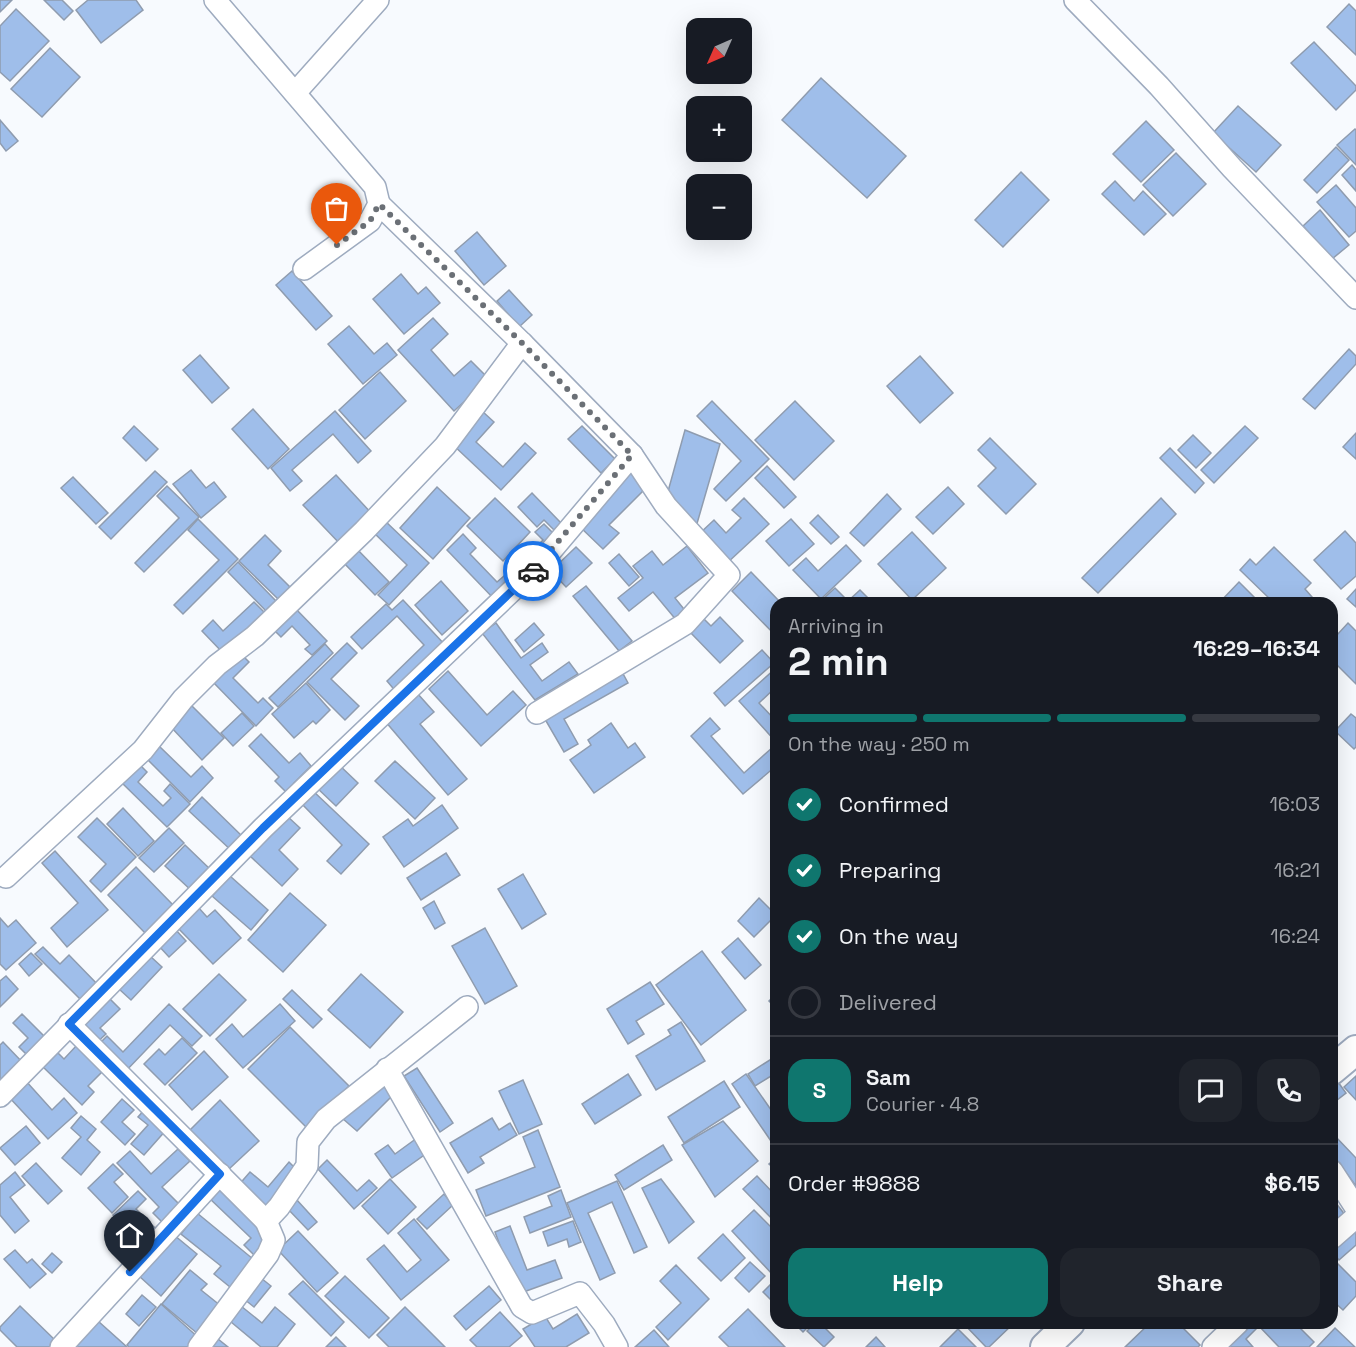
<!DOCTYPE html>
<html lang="en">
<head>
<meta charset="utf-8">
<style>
	body { margin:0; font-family:"Space Grotesk",sans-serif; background:#20242c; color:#f1f3f6; height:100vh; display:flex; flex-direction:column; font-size:22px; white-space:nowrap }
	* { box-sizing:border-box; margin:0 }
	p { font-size:20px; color:#9ea1a6 }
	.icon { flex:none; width:33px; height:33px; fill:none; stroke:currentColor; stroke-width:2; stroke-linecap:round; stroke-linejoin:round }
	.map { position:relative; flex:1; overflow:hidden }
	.side { position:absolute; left:770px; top:597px; width:568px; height:732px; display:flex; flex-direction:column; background:#171b24; border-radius:18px; box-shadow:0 6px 24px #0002 }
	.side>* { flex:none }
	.needle { width:39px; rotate:225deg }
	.controls { position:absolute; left:686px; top:18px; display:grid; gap:12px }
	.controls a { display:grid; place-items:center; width:66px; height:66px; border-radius:12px; background:#171b24; box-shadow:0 6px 24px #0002; font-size:30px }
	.pin { position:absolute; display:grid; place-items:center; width:51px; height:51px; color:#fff; margin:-62px -26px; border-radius:50% 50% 50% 0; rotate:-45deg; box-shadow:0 0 6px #0007 }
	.pin .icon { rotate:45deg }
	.courier { position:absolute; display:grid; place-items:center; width:60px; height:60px; margin:-30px; border:4px solid #1a73e8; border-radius:50%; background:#fff; color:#222; box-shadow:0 2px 8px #0007 }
	.overview em { font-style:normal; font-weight:600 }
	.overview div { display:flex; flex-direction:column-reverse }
	.overview { display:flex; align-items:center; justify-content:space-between; height:102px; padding:0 18px }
	h1 { font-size:39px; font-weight:600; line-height:45px }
	.bar { display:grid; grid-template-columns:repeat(4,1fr); gap:9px 6px; align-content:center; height:72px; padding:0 18px }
	.bar i { height:8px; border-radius:4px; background:#363941 }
	.bar .on { background:#0f766e }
	.bar p { grid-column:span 4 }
	.line { display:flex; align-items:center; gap:15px; padding:0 18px; border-top:2px solid #363941 }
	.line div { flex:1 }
	.round { display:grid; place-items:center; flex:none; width:63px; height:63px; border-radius:18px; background:#20242c }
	ol { padding:0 18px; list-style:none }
	li { display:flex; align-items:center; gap:18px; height:66px }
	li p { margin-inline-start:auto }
	li .icon { padding:6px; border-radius:50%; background:#0f766e; color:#fff; stroke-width:4 }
	li:last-child { color:#9ea1a6 }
	li i { width:33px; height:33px; border:3px solid #363941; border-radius:50% }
	.action { display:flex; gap:12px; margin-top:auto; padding:12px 18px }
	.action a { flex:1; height:69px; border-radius:18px; background:#0f766e; color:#fff; font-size:24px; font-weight:600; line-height:69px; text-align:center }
	.action a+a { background:#20242c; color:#f1f3f6 }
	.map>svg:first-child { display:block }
</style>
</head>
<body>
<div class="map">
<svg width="1356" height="1347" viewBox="0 0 1356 1347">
	<rect width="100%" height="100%" fill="#f7fafe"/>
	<!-- building -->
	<g fill="#9fbeea" stroke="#8f9caf" stroke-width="1.5">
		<polygon points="0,0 12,0 0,12"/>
		<polygon points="44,0 62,0 73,11 64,20"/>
		<polygon points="88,0 136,0 143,10 101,43 76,10"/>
		<polygon points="1349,4 1356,11 1356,55 1327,27"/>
		<polygon points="16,9 49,41 10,81 0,72 0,26"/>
		<polygon points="1314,42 1356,86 1356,90 1336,110 1291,63"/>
		<polygon points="50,48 80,77 42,117 11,89"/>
		<polygon points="821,78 906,156 867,198 782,120"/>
		<polygon points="1238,106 1281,145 1256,172 1213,133"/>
		<polygon points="0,120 18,141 6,151 0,143"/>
		<polygon points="1146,121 1174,150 1141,182 1113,154"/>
		<polygon points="1355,129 1356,130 1356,165 1337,145"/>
		<polygon points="1336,147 1349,160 1317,193 1304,180"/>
		<polygon points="1176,153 1206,184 1173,216 1143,185"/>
		<polygon points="1352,165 1356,170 1356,191 1342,175"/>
		<polygon points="1021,172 1049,200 1003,247 975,220"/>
		<polygon points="1115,181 1134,201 1143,191 1166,214 1144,235 1102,194"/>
		<polygon points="1336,185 1356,208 1356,231 1349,237 1317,202"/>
		<polygon points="1320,210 1349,245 1332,259 1303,226"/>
		<polygon points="477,232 506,266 484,285 455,251"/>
		<polygon points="292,271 332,316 316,330 276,285"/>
		<polygon points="401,274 418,294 426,287 440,303 404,334 373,299"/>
		<polygon points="509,290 532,315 519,327 497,301"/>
		<polygon points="433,318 448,334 431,350 454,376 471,361 489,379 454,411 398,350"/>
		<polygon points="349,326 374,354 387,343 397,355 363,384 328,344"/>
		<polygon points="1349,349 1356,356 1356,364 1315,409 1303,399"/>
		<polygon points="200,355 229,388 212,403 183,370"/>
		<polygon points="920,356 953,393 920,423 887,386"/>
		<polygon points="380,372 406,401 365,439 339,410"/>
		<polygon points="712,401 769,459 726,501 714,489 741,461 697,416"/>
		<polygon points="795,401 834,441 794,480 755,440"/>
		<polygon points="253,409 289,449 268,469 232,429"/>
		<polygon points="335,411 371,451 358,463 333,434 292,470 302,481 290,491 271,468"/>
		<polygon points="482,411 494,422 476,442 503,467 525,443 536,453 501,490 451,443"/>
		<polygon points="134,426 158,449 146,461 123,438"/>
		<polygon points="582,426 615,459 601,473 568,439"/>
		<polygon points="1245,426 1258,438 1214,483 1201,470"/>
		<polygon points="685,430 720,444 696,527 667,495"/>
		<polygon points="1356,433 1356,459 1343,447"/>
		<polygon points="1193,435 1211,453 1196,468 1178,450"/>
		<polygon points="990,438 1036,484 1006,514 978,486 996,468 978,450"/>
		<polygon points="1170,448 1204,483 1195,493 1160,458"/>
		<polygon points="767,466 796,497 784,508 755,478"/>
		<polygon points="191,470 206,488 214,482 226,497 201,518 173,484"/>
		<polygon points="155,471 167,482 111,539 99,527"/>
		<polygon points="630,472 646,488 609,525 619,533 603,549 578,525"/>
		<polygon points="336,475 373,515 341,545 303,505"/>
		<polygon points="73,477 108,513 96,524 61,488"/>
		<polygon points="167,486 199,517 144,572 135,563 179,518 157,496"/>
		<polygon points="437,487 470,518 433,559 400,528"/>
		<polygon points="948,487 964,504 933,534 916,517"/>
		<polygon points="532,493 561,523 554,530 544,520 537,527 518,507"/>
		<polygon points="887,494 901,509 864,546 850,533"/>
		<polygon points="495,498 530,532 503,561 467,526"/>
		<polygon points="744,498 769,524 726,564 698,535 714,520 726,533 741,518 732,510"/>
		<polygon points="1161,498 1176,514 1098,593 1082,578"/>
		<polygon points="818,515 839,537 831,544 810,523"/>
		<polygon points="198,519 238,559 183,614 174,605 219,560 188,530"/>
		<polygon points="383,519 429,563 389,605 378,595 407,565 372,531"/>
		<polygon points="791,519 814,544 789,566 766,541"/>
		<polygon points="544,524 556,536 542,549 538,545 543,540 535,532"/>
		<polygon points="1345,531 1356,543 1356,576 1341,589 1314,560"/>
		<polygon points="912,532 946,568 912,600 878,564"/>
		<polygon points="463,534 476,548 470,554 497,582 504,576 513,585 496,601 447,550"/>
		<polygon points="265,535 281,551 268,565 290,587 278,599 239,561"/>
		<polygon points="846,545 861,561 821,599 793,570 806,558 818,571"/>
		<polygon points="687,546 708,573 675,598 687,613 677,621 653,592 629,611 618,598 643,578 633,566 652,551 663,565"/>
		<polygon points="355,547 389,582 375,595 341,560"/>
		<polygon points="576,547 592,563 566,587 551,571"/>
		<polygon points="1274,547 1311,583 1305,589 1312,597 1306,603 1274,603 1240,570 1250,559 1256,565"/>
		<polygon points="619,554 639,577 629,586 609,563"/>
		<polygon points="238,562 276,601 266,611 228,572"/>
		<polygon points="751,572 781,603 776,603 776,636 732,591"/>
		<polygon points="441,581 468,611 442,635 415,605"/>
		<polygon points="1239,582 1260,603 1219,603"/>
		<polygon points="586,586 632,641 619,651 573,596"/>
		<polygon points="835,588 848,601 860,590 873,603 826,603 822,600"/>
		<polygon points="1356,589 1356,607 1347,599"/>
		<polygon points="403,600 446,646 397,693 387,681 424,645 397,616 362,649 351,637 386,604 392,610"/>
		<polygon points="254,602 265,613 223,653 202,631 213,620 223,631"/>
		<polygon points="294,607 327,641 312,655 305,649 310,645 292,626 281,637 272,628"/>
		<polygon points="720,617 743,641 720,663 690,632 704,619 711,626"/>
		<polygon points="496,623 521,658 542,643 548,652 530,665 542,681 569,662 578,674 535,700 482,633"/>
		<polygon points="534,623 544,635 524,652 515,640"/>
		<polygon points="1348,623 1356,631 1356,684 1332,660 1332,630 1337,635"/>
		<polygon points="347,643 357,653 331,679 359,706 345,720 307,682"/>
		<polygon points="325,644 333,653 278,707 269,698"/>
		<polygon points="762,650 774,663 725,706 714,693"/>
		<polygon points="239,652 249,662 233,678 258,703 263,698 273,708 256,726 211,680"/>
		<polygon points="776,668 776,687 759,703 776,721 776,742 739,701"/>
		<polygon points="621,670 628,683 564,719 578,744 564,752 542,714"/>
		<polygon points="448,671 487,715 513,691 526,705 481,746 429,689"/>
		<polygon points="306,683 330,710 316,724 313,721 294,738 272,714"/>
		<polygon points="417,693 434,712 420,724 467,779 448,795 385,721"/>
		<polygon points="191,705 224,738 202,760 170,726"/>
		<polygon points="242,713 254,726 233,746 221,733"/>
		<polygon points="1351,714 1356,718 1356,747 1354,749 1335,731"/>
		<polygon points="710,718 720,729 711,736 744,773 773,747 776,751 776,766 743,794 691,736"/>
		<polygon points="611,723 628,748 635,743 645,757 594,793 570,760 591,745 588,740"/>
		<polygon points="261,734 289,763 300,753 311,766 294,783 299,789 291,797 275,781 279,777 249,746"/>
		<polygon points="159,746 191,777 202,766 213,778 190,802 147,759"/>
		<polygon points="395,761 435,798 415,819 375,781"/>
		<polygon points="337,763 358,783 336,806 315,786"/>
		<polygon points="139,764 147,772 138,782 163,806 171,798 164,791 170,784 190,804 167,827 121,782"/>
		<polygon points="312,790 369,844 341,874 327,861 342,845 300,802"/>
		<polygon points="202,797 245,839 233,852 189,811"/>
		<polygon points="442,805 458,828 404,867 383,837 408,819 413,826"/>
		<polygon points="123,808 154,841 138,856 107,824"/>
		<polygon points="287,816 300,828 279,850 298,869 282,886 250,856"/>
		<polygon points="97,818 136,857 101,892 90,881 106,864 78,837"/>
		<polygon points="169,828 184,843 154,872 139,858"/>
		<polygon points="185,845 213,872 193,892 165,866"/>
		<polygon points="55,851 108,910 67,947 51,928 78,903 42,863"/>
		<polygon points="446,853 460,875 421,900 407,878"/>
		<polygon points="136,867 174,906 146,934 108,895"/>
		<polygon points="523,874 546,914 522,929 498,889"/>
		<polygon points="230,876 268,910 251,930 212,896"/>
		<polygon points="290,893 326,925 283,972 248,940"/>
		<polygon points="759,898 776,915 754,937 738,921"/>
		<polygon points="434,901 445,923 435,929 423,908"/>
		<polygon points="198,907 207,917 215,910 241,938 213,964 177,927"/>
		<polygon points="0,918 8,927 16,920 36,943 6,970 0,964"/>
		<polygon points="485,928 517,986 485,1004 452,946"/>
		<polygon points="175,929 186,941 169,957 158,945"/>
		<polygon points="738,938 761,965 745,979 722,952"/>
		<polygon points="43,947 60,964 69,955 101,988 85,1004 35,954"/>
		<polygon points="702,951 746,1010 701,1045 656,985"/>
		<polygon points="31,953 42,964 29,976 19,964"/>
		<polygon points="150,956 162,967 131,1000 119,989"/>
		<polygon points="219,974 246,1000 210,1036 183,1009"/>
		<polygon points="361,974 403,1012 370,1048 328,1010"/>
		<polygon points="6,976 18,989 0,1007 0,981"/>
		<polygon points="650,982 664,1004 636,1021 644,1034 628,1044 607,1009"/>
		<polygon points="292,990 322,1019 313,1028 283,999"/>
		<polygon points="776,994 776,1008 769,1001"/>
		<polygon points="109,998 120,1009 100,1028 106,1034 93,1046 77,1028"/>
		<polygon points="169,1004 202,1036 192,1046 170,1025 123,1074 95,1048 107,1036 123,1052"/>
		<polygon points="280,1004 295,1021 243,1068 216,1039 232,1024 243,1037"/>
		<polygon points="22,1014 47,1039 29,1057 19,1047 28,1038 13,1023"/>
		<polygon points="681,1022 705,1061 656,1090 636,1056 671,1035 668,1030"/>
		<polygon points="290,1027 349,1086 307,1128 248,1069"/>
		<polygon points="182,1038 197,1053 165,1085 144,1064 159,1049 165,1055"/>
		<polygon points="3,1042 24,1064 0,1087 0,1045"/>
		<polygon points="77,1045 103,1071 88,1086 94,1092 82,1105 39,1063 54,1049 64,1059"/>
		<polygon points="204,1051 228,1077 192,1110 169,1085"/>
		<polygon points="776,1056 776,1073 755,1086 748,1074"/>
		<polygon points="417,1068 453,1123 440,1132 404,1076"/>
		<polygon points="628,1074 641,1095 595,1124 582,1104"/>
		<polygon points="746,1074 776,1117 776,1143 773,1144 732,1084"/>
		<polygon points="1356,1076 1356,1100 1344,1087"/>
		<polygon points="380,1079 395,1093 357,1131 342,1118"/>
		<polygon points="25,1080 52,1110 64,1098 77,1113 48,1139 8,1096"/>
		<polygon points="523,1080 542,1124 519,1134 499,1091"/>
		<polygon points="724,1081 740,1107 684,1143 668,1117"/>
		<polygon points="1338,1082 1346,1093 1332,1104 1332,1087"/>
		<polygon points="122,1099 134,1110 122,1122 135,1134 125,1145 101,1122"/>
		<polygon points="220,1100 259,1141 229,1169 190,1130"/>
		<polygon points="145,1109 167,1129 144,1155 131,1144 148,1125 138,1117"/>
		<polygon points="81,1116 96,1129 87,1140 100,1152 81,1175 62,1158 81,1137 71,1128"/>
		<polygon points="492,1118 499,1130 510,1123 517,1135 480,1157 484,1163 468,1173 450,1143"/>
		<polygon points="723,1121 758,1161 715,1197 682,1145"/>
		<polygon points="26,1126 40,1143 15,1165 0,1148"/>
		<polygon points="538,1130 560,1187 486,1216 476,1190 535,1167 523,1137"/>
		<polygon points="1335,1136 1356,1158 1356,1186 1332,1154 1332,1139"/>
		<polygon points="417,1138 427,1153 392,1178 375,1154 388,1145 395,1154"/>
		<polygon points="663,1145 672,1160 624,1190 615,1175"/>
		<polygon points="178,1149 190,1161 162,1187 182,1207 164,1224 153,1213 159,1207 117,1163 130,1151 151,1174"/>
		<polygon points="776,1158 776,1170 769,1164"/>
		<polygon points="327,1160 357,1191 369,1180 377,1188 354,1209 318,1169"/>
		<polygon points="289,1162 299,1172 265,1211 237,1187 250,1172 268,1187"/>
		<polygon points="36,1163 62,1191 48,1204 22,1176"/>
		<polygon points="113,1164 123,1174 114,1182 128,1197 112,1213 88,1188"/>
		<polygon points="15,1172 25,1185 10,1197 29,1221 15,1233 0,1215 0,1185"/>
		<polygon points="757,1176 776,1196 776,1223 743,1189"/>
		<polygon points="390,1179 416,1207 388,1234 362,1206"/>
		<polygon points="661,1179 694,1222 669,1243 642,1188"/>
		<polygon points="617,1181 647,1247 634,1253 612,1202 588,1213 615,1273 600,1280 567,1203"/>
		<polygon points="218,1186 272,1238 255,1256 244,1245 251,1238 207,1196"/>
		<polygon points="561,1190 571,1217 530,1233 524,1217 552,1206 548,1196"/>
		<polygon points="138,1191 146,1199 136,1209 159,1232 143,1247 113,1215"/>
		<polygon points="444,1194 453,1205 427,1229 417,1219"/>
		<polygon points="1332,1198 1346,1216 1332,1224"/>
		<polygon points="296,1199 317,1222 308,1230 287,1208"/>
		<polygon points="754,1210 776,1232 776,1273 773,1275 732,1231"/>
		<polygon points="197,1213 253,1259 230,1287 214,1274 221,1266 181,1234"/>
		<polygon points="414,1219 449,1260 401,1300 367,1259 384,1245 407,1272 421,1260 398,1233"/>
		<polygon points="573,1221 581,1242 569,1247 567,1239 548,1246 543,1232"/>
		<polygon points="510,1226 527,1270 555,1260 562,1278 518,1294 495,1232"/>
		<polygon points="1356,1229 1356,1245 1339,1260 1332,1252 1332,1240"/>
		<polygon points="298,1231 338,1273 317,1292 278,1250"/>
		<polygon points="723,1234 745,1258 721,1281 698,1258"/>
		<polygon points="174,1235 197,1254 161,1296 139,1276"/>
		<polygon points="15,1250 27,1263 32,1259 46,1274 30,1288 4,1259"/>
		<polygon points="52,1253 62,1262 52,1273 42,1264"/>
		<polygon points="1332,1258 1356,1282 1356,1296 1343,1310 1332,1300"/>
		<polygon points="750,1262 765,1276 749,1292 735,1278"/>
		<polygon points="676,1265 709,1299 668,1340 656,1327 681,1303 660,1281"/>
		<polygon points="190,1270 207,1284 201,1290 221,1306 198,1334 162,1304"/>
		<polygon points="256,1274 271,1286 254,1307 239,1295"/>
		<polygon points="345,1276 389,1318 369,1338 325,1296"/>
		<polygon points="303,1281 344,1322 331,1336 289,1294"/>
		<polygon points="774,1281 776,1282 776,1305 763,1292"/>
		<polygon points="489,1286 501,1300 466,1330 454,1316"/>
		<polygon points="142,1295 156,1307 139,1326 126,1314"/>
		<polygon points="236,1302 262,1323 275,1307 295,1324 277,1347 261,1347 225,1317"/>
		<polygon points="161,1304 200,1339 194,1347 129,1347 127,1345"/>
		<polygon points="20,1306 57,1342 53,1347 17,1347 0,1330 0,1327"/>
		<polygon points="405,1307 445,1347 389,1347 377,1335"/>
		<polygon points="748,1309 785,1347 729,1347 719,1337"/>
		<polygon points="500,1312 522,1336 509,1347 477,1347 470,1340"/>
		<polygon points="577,1314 589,1333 566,1347 535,1347 523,1329 545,1316 553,1329"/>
		<polygon points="98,1321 127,1347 74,1347"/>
		<polygon points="794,1323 812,1323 803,1332"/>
		<polygon points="815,1323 820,1323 834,1337 824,1347 807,1331"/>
		<polygon points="963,1323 1014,1323 989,1347 986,1347"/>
		<polygon points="1150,1323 1178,1323 1200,1345 1198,1347 1125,1347"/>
		<polygon points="1242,1323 1250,1323 1256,1329 1246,1339 1253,1347 1217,1347"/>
		<polygon points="1256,1323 1295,1323 1314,1342 1309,1347 1279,1347"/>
		<polygon points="1335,1328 1355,1347 1317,1347"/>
		<polygon points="958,1329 976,1347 940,1347"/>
		<polygon points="654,1330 669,1347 635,1347"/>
		<polygon points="213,1335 228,1347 203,1347"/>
		<polygon points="336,1337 346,1347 326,1347"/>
		<polygon points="876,1337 885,1347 866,1347"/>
	</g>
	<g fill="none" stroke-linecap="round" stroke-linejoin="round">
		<!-- street casing -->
		<g stroke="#9eabbf" stroke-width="24">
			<g id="street">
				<polyline points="215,0 375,187 379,204 370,221 304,269"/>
				<polyline points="1075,0 1159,86 1232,168 1356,298"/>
				<polyline points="295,93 378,0"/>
				<polyline points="379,204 522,343 632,455 666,506 729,575 685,624 537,713"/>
				<polyline points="6,877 143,750 183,699 217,665 255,636 364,531 445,446 522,343"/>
				<polyline points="69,1024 266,1221 274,1240 268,1254 199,1347"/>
				<polyline points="387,1069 522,1307 532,1313 580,1293 604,1324 617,1347"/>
				<polyline points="0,1096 263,828 539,565 632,455"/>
				<polyline points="1332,1171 1356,1208"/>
				<polyline points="266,1221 279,1207 307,1166 308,1142 326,1119 467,1007"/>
				<polyline points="1332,1238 1356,1217"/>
				<polyline points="61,1347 220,1174"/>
				<polyline points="1213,1347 1238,1323"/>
			</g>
		</g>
		<!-- secondary casing -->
		<g stroke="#9eabbf" stroke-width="32">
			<g id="secondary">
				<polyline points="1332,1070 1356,1050"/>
				<polyline points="1045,1347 1070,1323"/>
			</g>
		</g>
		<!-- street -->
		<use href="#street" stroke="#fff" stroke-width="21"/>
		<!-- secondary -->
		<use href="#secondary" stroke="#fff" stroke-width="28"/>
	</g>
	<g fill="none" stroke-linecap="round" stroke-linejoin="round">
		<!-- done -->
		<polyline stroke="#6b7076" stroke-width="6" stroke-dasharray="0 10.8" points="337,245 370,221 379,204 522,343 632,455 533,571"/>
		<!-- route -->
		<polyline stroke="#1a73e8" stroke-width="8" points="130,1272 220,1174 69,1024 263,828 533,571"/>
	</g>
</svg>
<div class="controls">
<a><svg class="needle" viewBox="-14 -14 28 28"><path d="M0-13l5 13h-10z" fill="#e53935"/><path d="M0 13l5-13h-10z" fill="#9ea1a6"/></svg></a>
<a>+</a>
<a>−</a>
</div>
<div class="pin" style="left:337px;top:245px;background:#ea580c"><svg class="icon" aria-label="bag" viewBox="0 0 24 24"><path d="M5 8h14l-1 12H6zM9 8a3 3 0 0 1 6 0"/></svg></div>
<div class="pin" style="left:130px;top:1272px;background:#1f2937"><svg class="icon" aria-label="home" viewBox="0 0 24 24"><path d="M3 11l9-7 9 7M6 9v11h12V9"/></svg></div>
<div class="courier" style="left:533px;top:571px"><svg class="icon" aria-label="car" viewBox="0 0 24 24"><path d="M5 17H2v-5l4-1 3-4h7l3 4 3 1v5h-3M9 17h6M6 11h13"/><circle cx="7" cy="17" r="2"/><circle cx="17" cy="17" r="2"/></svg></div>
<section class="side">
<div class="overview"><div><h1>2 min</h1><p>Arriving in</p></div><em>16:29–16:34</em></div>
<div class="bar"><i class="on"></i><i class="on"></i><i class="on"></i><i></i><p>On the way · 250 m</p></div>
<ol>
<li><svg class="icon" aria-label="check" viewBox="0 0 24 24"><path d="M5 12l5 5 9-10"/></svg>Confirmed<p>16:03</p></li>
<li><svg class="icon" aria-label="check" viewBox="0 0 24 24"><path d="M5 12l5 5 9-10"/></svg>Preparing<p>16:21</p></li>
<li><svg class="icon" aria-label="check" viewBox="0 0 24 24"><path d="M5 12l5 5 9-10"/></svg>On the way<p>16:24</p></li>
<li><i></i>Delivered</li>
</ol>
<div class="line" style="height:108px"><b class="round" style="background:#0f766e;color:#fff">S</b><div><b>Sam</b><p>Courier · 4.8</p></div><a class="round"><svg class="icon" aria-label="chat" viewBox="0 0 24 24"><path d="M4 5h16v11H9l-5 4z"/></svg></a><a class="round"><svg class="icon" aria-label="phone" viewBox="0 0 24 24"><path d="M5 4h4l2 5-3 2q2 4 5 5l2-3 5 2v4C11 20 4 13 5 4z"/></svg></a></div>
<div class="line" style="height:78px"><div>Order #9888</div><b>$6.15</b></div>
<div class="action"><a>Help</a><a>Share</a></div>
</section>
</div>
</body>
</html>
